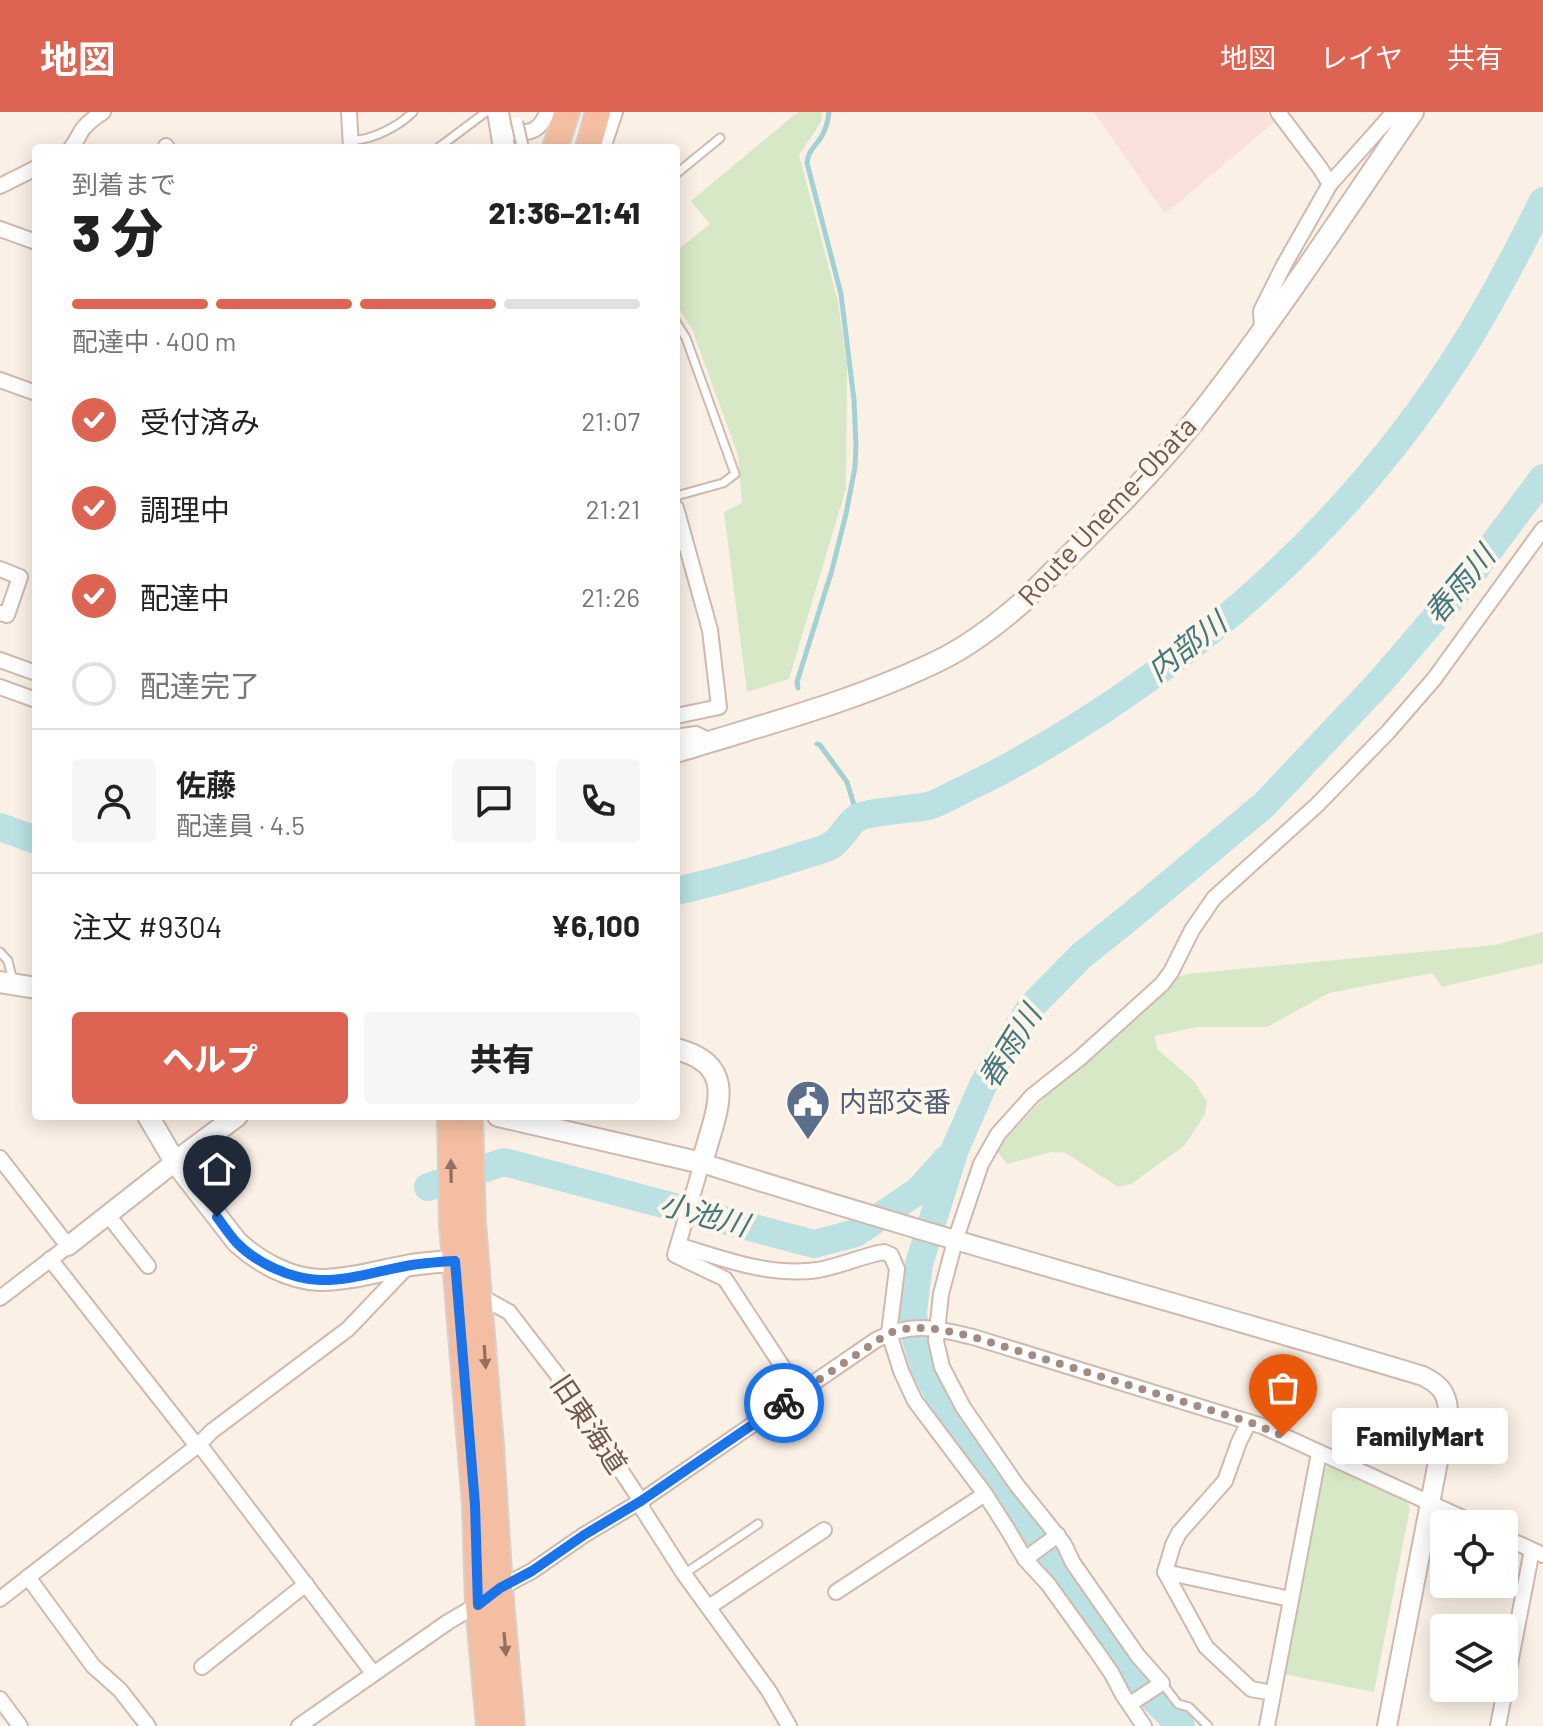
<!DOCTYPE html>
<html lang="ja">
<head>
<meta charset="utf-8">
<style>
	body { margin:0; font-family:Barlow,"Noto Sans JP",sans-serif; background:#f6f6f6; color:#222; height:100vh; display:flex; flex-direction:column; font-size:30px; white-space:nowrap }
	* { box-sizing:border-box; margin:0 }
	p { font-size:26px; color:#767676 }
	.icon { flex:none; width:44px; height:44px; fill:none; stroke:currentColor; stroke-width:2; stroke-linecap:round; stroke-linejoin:round }
	.map { position:relative; flex:1; overflow:hidden }
	.sheet { position:absolute; left:32px; top:32px; width:648px; height:976px; display:flex; flex-direction:column; background:#fff; border-radius:8px; box-shadow:0 4px 20px #0003 }
	.sheet>* { flex:none }
	.fabs { position:absolute; left:1430px; top:1398px; display:grid; gap:16px }
	.fabs a { display:grid; place-items:center; width:88px; height:88px; border-radius:8px; background:#fff; box-shadow:0 4px 20px #0003; font-size:40px }
	.pin { position:absolute; display:grid; place-items:center; width:68px; height:68px; color:#fff; margin:-82px -34px; border-radius:50% 50% 50% 0; rotate:-45deg; box-shadow:0 0 8px #0007 }
	.pin .icon { rotate:45deg }
	.courier { position:absolute; display:grid; place-items:center; width:80px; height:80px; margin:-40px; border:6px solid #1a73e8; border-radius:50%; background:#fff; color:#222; box-shadow:0 2px 10px #0007 }
	.bubble { position:absolute; height:56px; border-radius:8px; background:#fff; box-shadow:0 4px 20px #0003; font-size:26px; font-weight:800; line-height:56px; text-align:center }
	.headline em { font-style:normal; font-weight:800 }
	.headline div { display:flex; flex-direction:column-reverse }
	.headline { display:flex; align-items:center; justify-content:space-between; height:136px; padding:0 40px }
	h1 { font-size:52px; font-weight:800; line-height:60px }
	.bar { display:grid; grid-template-columns:repeat(4,1fr); gap:12px 8px; align-content:center; height:96px; padding:0 40px }
	.bar i { height:10px; border-radius:6px; background:#e0e0e0 }
	.bar .selected { background:#dd6452 }
	.bar p { grid-column:span 4 }
	.line { display:flex; align-items:center; gap:20px; padding:0 40px; border-top:2px solid #e0e0e0 }
	.line div { flex:1 }
	.round { display:grid; place-items:center; flex:none; width:84px; height:84px; border-radius:8px; background:#f6f6f6 }
	ol { padding:0 40px; list-style:none }
	li { display:flex; align-items:center; gap:24px; height:88px }
	li p { margin-inline-start:auto }
	li .icon { padding:8px; border-radius:50%; background:#dd6452; color:#fff; stroke-width:4 }
	li:last-child { color:#767676 }
	li i { width:44px; height:44px; border:4px solid #e0e0e0; border-radius:50% }
	.button { display:flex; gap:16px; margin-top:auto; padding:16px 40px }
	.button a { flex:1; height:92px; border-radius:8px; background:#dd6452; color:#fff; font-size:32px; font-weight:800; line-height:92px; text-align:center }
	.button a+a { background:#f6f6f6; color:#222 }
	header { display:flex; align-items:center; gap:48px; box-sizing:border-box; height:112px; padding:0 40px; background:#dd6452; color:#fff }
	header strong { font-size:38px }
	nav { display:flex; gap:44px; margin-inline-start:auto; font-size:28px }
	.map>svg:first-child { display:block }
</style>
</head>
<body>
<header>
<strong>地図</strong>
<nav><a>地図</a><a>レイヤ</a><a>共有</a></nav>
</header>
<div class="map">
<svg width="1543" height="1614" viewBox="0 0 1543 1614">
	<rect width="100%" height="100%" fill="#fbf0e5"/>
	<!-- commercial -->
	<polygon fill="#fae0da" points="1094,0 1266,0 1274,10 1165,102"/>
	<!-- green -->
	<g fill="#d6e8c5">
		<polygon points="798,0 822,0 821,10 799,43 838,190 847,254 846,376 789,567 747,580 724,400 742,391 738,343 692,217 676,192 676,139 710,112 691,89"/>
		<polygon points="1543,820 1543,851 1442,875 1432,861 1329,881 1267,915 1197,915 1155,924 1157,937 1194,969 1207,990 1205,1002 1185,1033 1131,1072 1118,1075 1066,1041 1051,1040 1007,1052 996,1037 1108,918 1162,869 1188,862 1495,833"/>
		<polygon points="1329,1354 1405,1387 1410,1396 1374,1580 1283,1562 1324,1358"/>
	</g>
	<g fill="none" stroke-linecap="round" stroke-linejoin="round">
		<!-- stream -->
		<g stroke="#a2d1d4" stroke-width="5">
			<path d="M798,576l-1,-6 35,-112 14,-56 9,-47 1,-22 -2,-45 -13,-106 -34,-131c1,-11 7,-16 13,-24 6,-9 8,-17 9,-27"/>
			<polyline points="817,632 820,633 847,670 858,706"/>
		</g>
		<!-- river -->
		<g stroke="#bbe1e3" stroke-width="28">
			<polyline points="0,715 36,728"/>
			<path d="M676,779c41,-9 82,-21 122,-34 10,-4 25,-6 34,-12 10,-7 15,-20 25,-27 10,-6 56,-9 71,-12 11,-3 22,-10 33,-15 16,-8 33,-16 49,-25 183,-101 344,-243 455,-422 29,-46 54,-95 78,-143"/>
			<polyline points="428,1075 504,1050 814,1132 856,1121 919,1078 947,1047"/>
			<polyline points="1181,1614 1155,1588 1109,1526 1023,1402 990,1362 941,1287 924,1255 916,1227 913,1200 919,1152 955,1037 984,971 1030,896 1081,844 1131,804 1265,692 1382,568 1463,473 1543,366"/>
		</g>
		<!-- service casing -->
		<g stroke="#cebaaf" stroke-width="11">
			<g id="service">
				<path d="M351,28c20,1 48,-14 62,-28"/>
				<polyline points="438,36 486,0"/>
				<polyline points="676,62 720,26"/>
				<polyline points="676,210 686,226 735,362 723,371 676,384"/>
				<polyline points="0,840 8,849 13,869"/>
				<polyline points="684,1462 758,1412"/>
				<polyline points="1162,1571 1178,1592 1189,1595 1208,1614"/>
			</g>
		</g>
		<!-- minor casing -->
		<g stroke="#cebaaf" stroke-width="18">
			<g id="minor">
				<polyline points="349,0 351,36"/>
				<polyline points="1278,0 1320,56 1330,72"/>
				<path d="M502,20c22,1 37,4 45,-20"/>
				<polyline points="166,34 167,36"/>
				<path d="M71,36c5,-6 7,-11 11,-18 6,-8 13,-13 21,-18"/>
				<polyline points="603,36 615,0"/>
				<polyline points="0,74 36,56"/>
				<polyline points="0,117 36,130"/>
				<polyline points="1262,218 1261,199 1284,153 1330,72 1394,0"/>
				<polyline points="0,268 36,281"/>
				<polyline points="676,396 710,518 719,595 676,604"/>
				<polyline points="0,457 20,465 7,503 0,501"/>
				<polyline points="0,548 36,561"/>
				<polyline points="0,575 36,588"/>
				<polyline points="676,625 696,622 710,629"/>
				<polyline points="0,1046 68,1134 0,1186"/>
				<polyline points="702,1051 675,1143 725,1167 799,1280"/>
				<polyline points="108,1103 148,1154"/>
				<path d="M678,1133c46,14 92,32 140,25 23,-4 43,-14 66,-18l7,3 6,14 -8,64 12,38 14,30 70,93 23,36 17,29 23,25 49,68 15,22 11,21 21,31"/>
				<polyline points="50,1147 197,1334"/>
				<polyline points="480,1184 509,1200 556,1261 641,1389 643,1398 684,1462 769,1579 789,1614"/>
				<polyline points="1249,1310 1239,1330 1225,1369 1179,1421 1173,1433 1165,1460 1206,1535 1251,1577 1273,1581"/>
				<polyline points="199,1332 373,1561"/>
				<polyline points="1504,1425 1543,1443"/>
				<polyline points="1025,1447 1058,1423"/>
				<polyline points="1165,1460 1290,1487"/>
				<polyline points="28,1465 93,1554 120,1578 148,1614"/>
				<path d="M498,1477l34,-18 52,-36 57,-34 235,-161c35,-19 60,-12 97,-3l289,89 214,98"/>
				<polyline points="836,1480 985,1382"/>
				<polyline points="0,1487 197,1334 212,1319 348,1217 408,1154"/>
				<polyline points="709,1495 824,1418"/>
				<polyline points="202,1555 306,1472"/>
				<polyline points="0,1587 20,1614"/>
				<polyline points="1130,1592 1162,1571 1138,1544 1073,1451 1064,1432 1016,1372 963,1295 942,1255 936,1229 941,1182 955,1129 981,1052 998,1022 1032,984 1080,946 1162,872 1171,860 1192,818 1214,786 1317,693 1388,620 1434,567 1543,417"/>
				<polyline points="299,1614 448,1510 482,1490"/>
				<polyline points="1267,1614 1319,1341"/>
				<polyline points="1498,1614 1532,1438"/>
			</g>
		</g>
		<!-- tertiary casing -->
		<g stroke="#cebaaf" stroke-width="22">
			<g id="tertiary">
				<path d="M702,1051c239,76 481,141 721,213 16,8 24,16 25,34l-61,316"/>
				<polyline points="68,1134 175,1050"/>
			</g>
		</g>
		<!-- secondary casing -->
		<g stroke="#d0b9ad" stroke-width="24">
			<g id="secondary">
				<polyline points="498,0 504,36"/>
				<path d="M676,640c90,-28 184,-52 268,-94 29,-15 56,-36 81,-58 56,-57 116,-113 167,-176 79,-99 149,-207 221,-312"/>
				<polyline points="0,870 36,876"/>
				<path d="M148,1004l27,46 62,80c22,20 52,37 83,38 29,0 58,-9 86,-14 16,-3 33,-4 49,-5"/>
				<path d="M498,1004l204,47c12,-48 41,-97 -26,-114"/>
				<polyline points="175,1050 237,1004"/>
			</g>
		</g>
		<!-- trunk casing -->
		<g stroke="#d8d0cd" stroke-width="28">
			<g id="trunk">
				<polyline points="555,36 567,0"/>
				<polyline points="588,36 598,0"/>
				<polyline points="450,1004 452,1113 475,1393 478,1493 489,1614"/>
				<polyline points="470,1004 473,1111 491,1334 500,1476 512,1614"/>
			</g>
		</g>
		<!-- service -->
		<use href="#service" stroke="#fff" stroke-width="7"/>
		<!-- minor -->
		<use href="#minor" stroke="#fff" stroke-width="14"/>
		<!-- tertiary -->
		<use href="#tertiary" stroke="#fff" stroke-width="18"/>
		<!-- secondary -->
		<use href="#secondary" stroke="#fff" stroke-width="20"/>
		<!-- trunk -->
		<use href="#trunk" stroke="#f3bea1" stroke-width="24"/>
		<!-- pedestrian-bridge casing -->
		<g stroke="#cebaaf" stroke-width="14" stroke-linecap="butt">
			<polyline id="pedestrian-bridge" points="517,10 523,36"/>
		</g>
		<!-- pedestrian-bridge -->
		<use href="#pedestrian-bridge" stroke="#fff" stroke-width="10"/>
	</g>
	<!-- one-way arrows -->
	<defs><path id="oneway-solid" d="M-6-.8H1V-3.2L6.5 0L1 3.2V.8H-6Z" transform="scale(2)"/></defs>
	<g fill="#927061">
		<use href="#oneway-solid" transform="translate(451 1059) rotate(-91)"/>
		<use href="#oneway-solid" transform="translate(485 1245) rotate(86)"/>
		<use href="#oneway-solid" transform="translate(505 1532) rotate(85)"/>
	</g>
	<g fill="none" stroke-linecap="round" stroke-linejoin="round">
		<!-- done -->
		<path stroke="#a28c82" stroke-width="8" stroke-dasharray="0 14.4" d="M784,1291l105,-70c28,-10 56,-3 84,4l276,85 34,14"/>
		<!-- route -->
		<path stroke="#1a73e8" stroke-width="10" d="M217,1105c6,8 12,17 19,25 20,21 55,37 84,38 28,1 58,-9 86,-14 16,-3 33,-4 49,-5l20,244 3,100 22,-17 32,-17 52,-36 57,-34 143,-98"/>
	</g>
	<!-- icons -->
	<defs>
		<g id="civic-pin" transform="scale(2.3)"><path d="M0 17L-7.5 6A9.5 9.5 0 1 1 7.5 6Z" fill="#5c6f8a" stroke="#fef5eb"/><path d="M-.6-6.5H3V-4.5H.6V-3L4-1V1h2V6H-6V1h2V-1L-.6-3ZM-1.2 2.5V6h2.4V2.5Z" fill="#fff"/></g>
	</defs>
	<g fill-rule="evenodd">
		<use href="#civic-pin" x="808" y="990"/>
	</g>
	<g text-anchor="middle" stroke-width="8" stroke-linejoin="round" paint-order="stroke">
		<!-- street labels -->
		<g font-size="28" fill="#72564c" stroke="#fef5eb">
			<text transform="translate(1107 399) rotate(-47)" y="10">Route Uneme-Obata</text>
			<text transform="translate(589 1312) rotate(56)" y="10">旧東海道</text>
		</g>
		<!-- service labels -->
		<g font-size="28" fill="#4e5e75" stroke="#fef5eb" text-anchor="start">
			<text x="839" y="1000">内部交番</text>
		</g>
		<!-- water labels -->
		<g font-size="30" font-style="italic" fill="#43797e" stroke="#fef5eb">
			<text transform="translate(1460 473) rotate(-50)" y="10">春雨川</text>
			<text transform="translate(1187 535) rotate(-38)" y="10">内部川</text>
			<text transform="translate(1010 935) rotate(-58)" y="10">春雨川</text>
			<text transform="translate(704 1103) rotate(15)" y="10">小池川</text>
		</g>
	</g>
</svg>
<div class="fabs">
<a><svg class="icon" aria-label="locate" viewBox="0 0 24 24"><circle cx="12" cy="12" r="6"/><path d="M12 2v4M12 18v4M2 12h4M18 12h4"/></svg></a>
<a><svg class="icon" aria-label="layers" viewBox="0 0 24 24"><path d="M12 4l9 5-9 5-9-5zM3 14l9 5 9-5"/></svg></a>
</div>
<div class="pin" style="left:1283px;top:1324px;background:#ea580c"><svg class="icon" aria-label="bag" viewBox="0 0 24 24"><path d="M5 8h14l-1 12H6zM9 8a3 3 0 0 1 6 0"/></svg></div>
<div class="pin" style="left:217px;top:1105px;background:#1f2937"><svg class="icon" aria-label="home" viewBox="0 0 24 24"><path d="M3 11l9-7 9 7M6 9v11h12V9"/></svg></div>
<div class="courier" style="left:784px;top:1291px"><svg class="icon" aria-label="bike" viewBox="0 0 24 24"><circle cx="6" cy="16" r="4"/><circle cx="18" cy="16" r="4"/><path d="M6 16l4-8h5l3 8M10 8l3 8H6M13 5h3"/></svg></div>
<div class="bubble" style="left:1332px;top:1296px;width:176px">FamilyMart</div>
<section class="sheet">
<div class="headline"><div><h1>3 分</h1><p>到着まで</p></div><em>21:36–21:41</em></div>
<div class="bar"><i class="selected"></i><i class="selected"></i><i class="selected"></i><i></i><p>配達中 · 400 m</p></div>
<ol>
<li><svg class="icon" aria-label="check" viewBox="0 0 24 24"><path d="M5 12l5 5 9-10"/></svg>受付済み<p>21:07</p></li>
<li><svg class="icon" aria-label="check" viewBox="0 0 24 24"><path d="M5 12l5 5 9-10"/></svg>調理中<p>21:21</p></li>
<li><svg class="icon" aria-label="check" viewBox="0 0 24 24"><path d="M5 12l5 5 9-10"/></svg>配達中<p>21:26</p></li>
<li><i></i>配達完了</li>
</ol>
<div class="line" style="height:144px"><a class="round"><svg class="icon" aria-label="person" viewBox="0 0 24 24"><circle cx="12" cy="8" r="4"/><path d="M4 21q1-7 8-7t8 7"/></svg></a><div><b>佐藤</b><p>配達員 · 4.5</p></div><a class="round"><svg class="icon" aria-label="chat" viewBox="0 0 24 24"><path d="M4 5h16v11H9l-5 4z"/></svg></a><a class="round"><svg class="icon" aria-label="phone" viewBox="0 0 24 24"><path d="M5 4h4l2 5-3 2q2 4 5 5l2-3 5 2v4C11 20 4 13 5 4z"/></svg></a></div>
<div class="line" style="height:104px"><div>注文 #9304</div><b>¥6,100</b></div>
<div class="button"><a>ヘルプ</a><a>共有</a></div>
</section>
</div>
</body>
</html>
